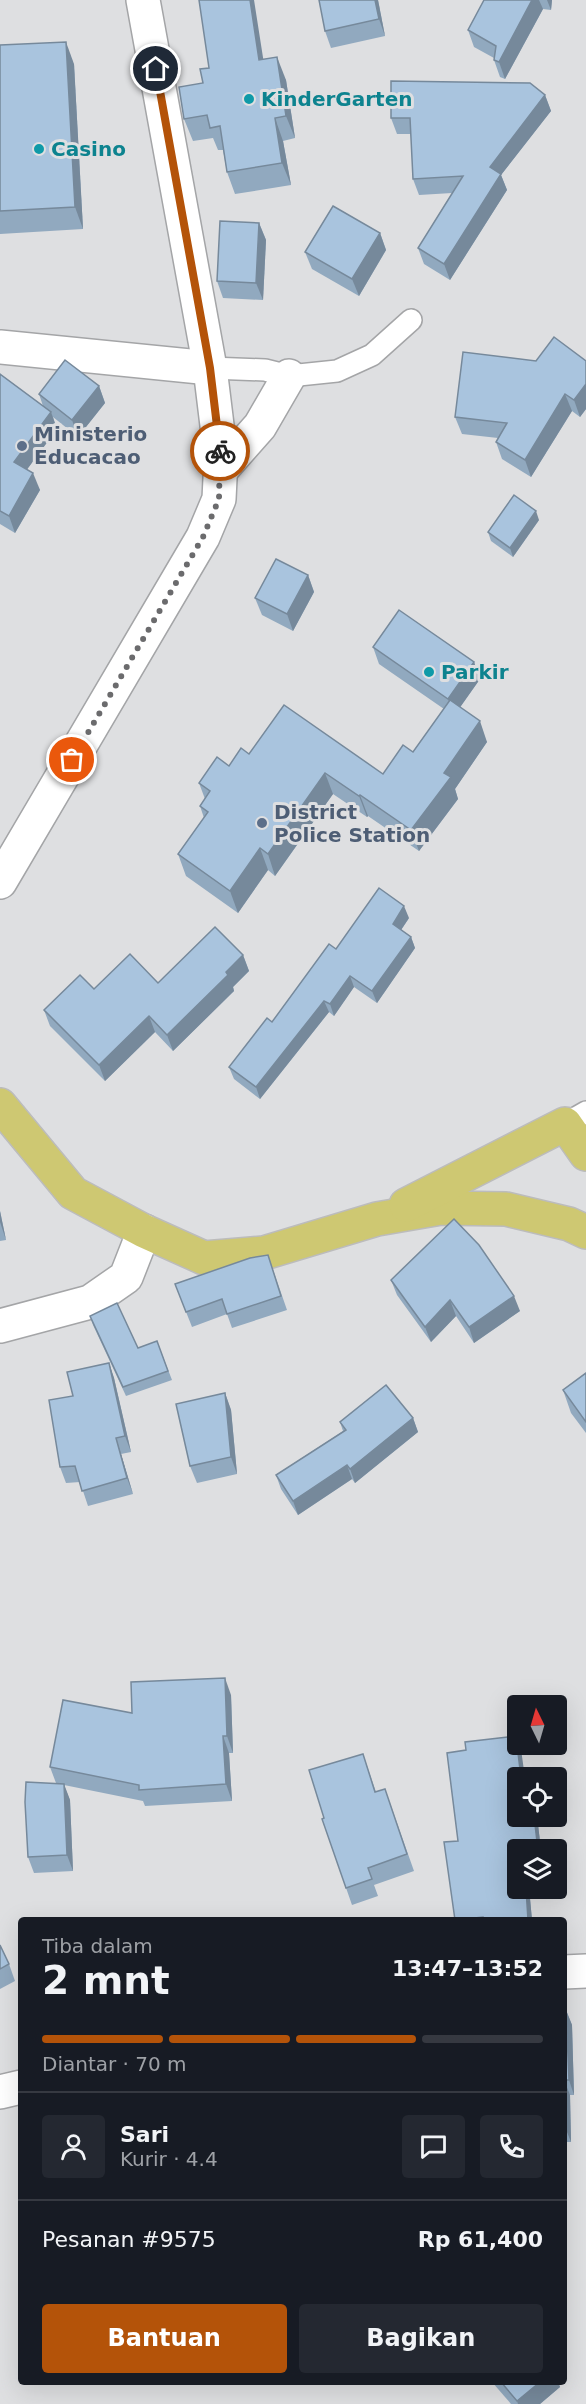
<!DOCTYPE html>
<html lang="id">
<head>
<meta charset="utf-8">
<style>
	body { margin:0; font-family:"DejaVu Sans",sans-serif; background:#242831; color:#f1f3f6; height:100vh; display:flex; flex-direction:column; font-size:22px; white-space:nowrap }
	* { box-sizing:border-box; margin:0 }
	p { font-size:20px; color:#9ea1a6 }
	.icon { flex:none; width:33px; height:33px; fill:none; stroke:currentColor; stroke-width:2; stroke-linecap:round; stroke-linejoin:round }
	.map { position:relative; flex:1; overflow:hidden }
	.side { position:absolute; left:18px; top:1917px; width:549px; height:468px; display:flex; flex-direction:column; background:#171b24; border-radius:6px; box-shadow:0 6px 24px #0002 }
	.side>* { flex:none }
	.needle { width:39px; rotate:355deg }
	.tools { position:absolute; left:507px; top:1695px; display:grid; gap:12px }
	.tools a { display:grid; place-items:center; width:60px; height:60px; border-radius:6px; background:#171b24; box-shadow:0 6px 24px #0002; font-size:30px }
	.pin { position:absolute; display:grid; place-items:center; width:51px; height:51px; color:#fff; margin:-26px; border:3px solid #fff; border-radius:50%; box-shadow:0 2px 6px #0007 }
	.courier { position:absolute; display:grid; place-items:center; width:60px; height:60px; margin:-30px; border:4px solid #b45309; border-radius:50%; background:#fff; color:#222; box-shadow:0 2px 8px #0007 }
	.head em { font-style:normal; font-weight:600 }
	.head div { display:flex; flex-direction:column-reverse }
	.head { display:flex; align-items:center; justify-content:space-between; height:102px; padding:0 24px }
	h1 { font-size:39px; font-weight:600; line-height:45px }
	.bar { display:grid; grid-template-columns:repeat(4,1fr); gap:9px 6px; align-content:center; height:72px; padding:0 24px }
	.bar i { height:8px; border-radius:4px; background:#363941 }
	.bar .selected { background:#b45309 }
	.bar p { grid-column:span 4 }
	.line { display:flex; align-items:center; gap:15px; padding:0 24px; border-top:2px solid #363941 }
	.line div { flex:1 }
	.round { display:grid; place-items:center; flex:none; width:63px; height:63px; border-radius:6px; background:#242831 }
	.cta { display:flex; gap:12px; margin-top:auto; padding:12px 24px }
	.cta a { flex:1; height:69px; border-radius:6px; background:#b45309; color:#fff; font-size:24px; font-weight:600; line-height:69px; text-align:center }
	.cta a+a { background:#242831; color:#f1f3f6 }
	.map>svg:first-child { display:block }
</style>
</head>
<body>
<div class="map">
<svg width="586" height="2404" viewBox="0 0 586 2404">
	<rect width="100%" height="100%" fill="#dedfe1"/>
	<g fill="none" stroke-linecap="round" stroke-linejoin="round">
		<!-- service casing -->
		<g stroke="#a4a5a7" stroke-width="24">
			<g id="service">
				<polyline points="210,368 265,370 289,376 337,371 372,355 411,320"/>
				<polyline points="565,1124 586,1112"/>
			</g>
		</g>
		<!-- minor casing -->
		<g stroke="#a4a5a7" stroke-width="36">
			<g id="minor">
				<polyline points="0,347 210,368"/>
				<polyline points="221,470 260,426 289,376"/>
				<polyline points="0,882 203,537 219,499 221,458 210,368 143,0"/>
				<polyline points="0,1326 90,1302 126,1277 144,1231"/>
				<polyline points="564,1972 586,1971"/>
				<polyline points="0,2092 21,2087"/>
			</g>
		</g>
		<!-- primary casing -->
		<g stroke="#bcbcbc" stroke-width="36">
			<g id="primary">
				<polyline points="0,1105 73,1193 144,1231 204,1258 264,1253 377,1219 441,1208 506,1209 569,1224 586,1232"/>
				<polyline points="406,1205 565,1124 586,1154"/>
			</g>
		</g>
		<!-- service -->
		<use href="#service" stroke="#fff" stroke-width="21"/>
		<!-- minor -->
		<use href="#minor" stroke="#fff" stroke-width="33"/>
		<!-- primary -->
		<use href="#primary" stroke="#cec872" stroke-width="33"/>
	</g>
	<!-- wall -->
	<g fill="#91a9bf">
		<polygon points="378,0 385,36 331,48 325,31"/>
		<polygon points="484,0 552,0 551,10 543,9 505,79 500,77 494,60 494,58 474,47 468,30"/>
		<polygon points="0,45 74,64 83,229 0,234"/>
		<polygon points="264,59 286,80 295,138 283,141 291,185 235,194 227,172 223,150 218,150 213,138 193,141 184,119 203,83"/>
		<polygon points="545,95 551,111 501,175 507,190 450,280 424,264 418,248 452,193 419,195 413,179 411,134 397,134 391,118"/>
		<polygon points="259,223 266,240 263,300 223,298 217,281"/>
		<polygon points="380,233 386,250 359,296 312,269 305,252"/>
		<polygon points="536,361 586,361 586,409 580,417 572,411 531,477 502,459 496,442 498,438 462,434 455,417"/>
		<polygon points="0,374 43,406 39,394 99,386 105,403 78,437 53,417 57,429 27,469 40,490 15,533 0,524"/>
		<polygon points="539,520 513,557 491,541 488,532"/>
		<polygon points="308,575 314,592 293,631 262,615 255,598"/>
		<polygon points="373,647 474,662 480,679 460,707 487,742 455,789 458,799 419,851 368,816 367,817 333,794 275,876 268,870 238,913 186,876 178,854 204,818 200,806 205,799 199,783 249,754 383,774 413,752 444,709 379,664"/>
		<polygon points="409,918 401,930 411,937 415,948 377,1003 354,987 334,1016 329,1012 260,1099 234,1079 229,1067 272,1022 336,949"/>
		<polygon points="243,955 249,971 233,987 234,991 173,1051 155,1032 105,1081 50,1026 44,1010 94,989 158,983"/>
		<polygon points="0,1211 6,1240 0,1241"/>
		<polygon points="268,1255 287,1310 232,1328 227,1314 192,1327 175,1284"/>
		<polygon points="391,1280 520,1311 474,1343 456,1316 431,1342 397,1295"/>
		<polygon points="90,1316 138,1348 157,1341 172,1380 126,1396 93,1325"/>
		<polygon points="109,1363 114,1378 131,1452 121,1454 133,1494 88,1506 80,1482 66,1483 60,1467 73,1396"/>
		<polygon points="586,1373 586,1433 571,1413 563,1390"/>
		<polygon points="225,1393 231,1410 237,1474 197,1483 190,1466"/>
		<polygon points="413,1418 418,1432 355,1483 352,1479 298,1515 281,1489 276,1475 343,1431 340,1422"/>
		<polygon points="231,1695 233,1753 229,1753 232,1801 145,1806 143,1801 64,1785 70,1800 73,1871 34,1873 28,1857 59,1784 56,1783 50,1767 132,1713"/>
		<polygon points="516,1736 518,1744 521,1749 518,1816 537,1816 541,1850 518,1850 518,1888 529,1888 532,1920 455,1920 458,1841 466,1750"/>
		<polygon points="363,1754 376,1792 385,1789 414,1871 374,1885 378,1896 352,1905 322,1819 324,1818"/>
		<polygon points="0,1945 9,1964 15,1981 0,1989"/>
		<polygon points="564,2010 566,2010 572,2025 574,2095 570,2095 571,2142 564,2142"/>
		<polygon points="492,2382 558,2382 560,2387 540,2404 511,2404"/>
	</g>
	<!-- shaded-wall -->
	<g fill="#76899b">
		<polygon points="250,0 254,0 267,83 259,60"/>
		<polygon points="375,0 378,0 385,36 379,19"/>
		<polygon points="532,0 539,0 543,9 505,79 499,62"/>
		<polygon points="547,0 552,0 551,10"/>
		<polygon points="66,42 74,64 83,229 75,207"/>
		<polygon points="277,57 286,80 295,138 286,116"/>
		<polygon points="545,95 551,111 501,175 507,190 450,280 444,264 490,167"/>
		<polygon points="275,118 283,141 291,185 282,163"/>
		<polygon points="259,223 266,240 263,300 256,283"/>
		<polygon points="380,233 386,250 359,296 352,279"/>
		<polygon points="586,384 586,409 580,417 574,400"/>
		<polygon points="99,386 105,403 78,437 72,420"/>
		<polygon points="565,394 572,411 531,477 525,460"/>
		<polygon points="51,412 57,429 20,479 14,462"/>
		<polygon points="33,473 40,490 15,533 9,516"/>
		<polygon points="536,511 539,520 513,557 510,548"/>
		<polygon points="308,575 314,592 293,631 287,614"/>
		<polygon points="474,662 480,679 454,716 448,699"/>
		<polygon points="480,721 487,742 455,789 458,799 419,851 411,830 444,773"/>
		<polygon points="325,773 333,794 275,876 268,854"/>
		<polygon points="360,795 368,816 367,817 359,796"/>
		<polygon points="260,848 268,870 238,913 230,891"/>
		<polygon points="404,906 409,918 397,936 393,924"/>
		<polygon points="411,937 415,948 377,1003 372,991"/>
		<polygon points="243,955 249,971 233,987 234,991 173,1051 167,1035 226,972"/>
		<polygon points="350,976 354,987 334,1016 330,1004"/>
		<polygon points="324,1001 329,1012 260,1099 256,1087"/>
		<polygon points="149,1016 155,1032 105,1081 99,1065"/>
		<polygon points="0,1211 6,1240 0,1222"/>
		<polygon points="514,1296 520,1311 474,1343 469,1327"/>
		<polygon points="450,1300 456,1316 431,1342 425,1327"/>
		<polygon points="109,1363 114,1378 131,1452 125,1436"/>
		<polygon points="225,1393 231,1410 237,1474 231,1457"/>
		<polygon points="413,1418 418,1432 355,1483 350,1469"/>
		<polygon points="116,1438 121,1454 133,1494 127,1478"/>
		<polygon points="347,1465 352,1479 298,1515 293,1501"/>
		<polygon points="225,1678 231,1695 233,1753 227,1736"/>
		<polygon points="223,1736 229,1753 232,1801 226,1784"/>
		<polygon points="516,1736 518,1744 520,1744 521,1749 525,1778 521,1778"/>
		<polygon points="64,1784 70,1800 73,1871 67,1855"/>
		<polygon points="534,1816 537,1816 541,1850 538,1850"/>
		<polygon points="526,1888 529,1888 532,1920 528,1920"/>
		<polygon points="566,2010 572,2025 574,2095 569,2080"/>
		<polygon points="564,2080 570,2095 571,2142 565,2127"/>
		<polygon points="540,2382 558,2382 560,2387 540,2404 518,2404 517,2401"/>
	</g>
	<!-- building -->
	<g fill="#a9c4de" stroke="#76899b" stroke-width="1.5">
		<polygon points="199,0 250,0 259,60 277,57 286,116 275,118 282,163 227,172 220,126 210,128 207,115 184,119 179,87 203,83 200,69 209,68"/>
		<polygon points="319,0 375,0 379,19 325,31"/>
		<polygon points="484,0 532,0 499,62 494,60 496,46 468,30"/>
		<polygon points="66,42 75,207 0,211 0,45"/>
		<polygon points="391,81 530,83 545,95 490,167 501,174 444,264 418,248 463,176 413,179 410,118 391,118"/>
		<polygon points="333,206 380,233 352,279 305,252"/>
		<polygon points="220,221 259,223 256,283 217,281"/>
		<polygon points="554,337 586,361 586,384 574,400 565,394 525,460 496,442 507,423 455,417 463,352 536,361"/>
		<polygon points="65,360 99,386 72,420 39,394"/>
		<polygon points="0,374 51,412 14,462 33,473 9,516 0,511"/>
		<polygon points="514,495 536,511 510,548 488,532"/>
		<polygon points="276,559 308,575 287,614 255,598"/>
		<polygon points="399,610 474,662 448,699 373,647"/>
		<polygon points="450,700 480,721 444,773 451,777 411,830 360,795 359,796 325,773 268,854 260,848 230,891 178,854 208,812 200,806 210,791 199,783 217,757 229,766 241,748 249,754 284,705 383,774 403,745 413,752"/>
		<polygon points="379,888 404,906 393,924 411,937 372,991 350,976 330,1004 324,1001 256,1087 229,1067 267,1018 272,1022 329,944 336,949"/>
		<polygon points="215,927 243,955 226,972 228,975 167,1035 149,1016 99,1065 44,1010 80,975 94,989 130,954 158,983"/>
		<polygon points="454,1219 479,1245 514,1296 469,1327 450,1300 425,1327 391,1280"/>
		<polygon points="268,1255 281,1296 227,1314 222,1299 186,1312 175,1284 250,1258"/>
		<polygon points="117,1303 138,1348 157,1341 168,1371 123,1387 90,1316"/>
		<polygon points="109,1363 125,1436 116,1438 127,1478 82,1491 75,1466 60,1467 49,1400 73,1396 67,1372"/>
		<polygon points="586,1373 586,1422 563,1390"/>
		<polygon points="386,1385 413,1418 350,1469 347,1465 293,1501 276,1475 346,1430 340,1422"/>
		<polygon points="225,1393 231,1457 190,1466 176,1404"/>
		<polygon points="225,1678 227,1736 223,1736 226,1784 139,1790 139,1785 50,1767 63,1700 132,1713 131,1682"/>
		<polygon points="516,1736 521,1778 518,1778 518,1816 534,1816 538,1850 518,1850 518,1888 526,1888 528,1920 483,1920 483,1917 455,1920 444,1842 458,1841 447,1753 466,1750 465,1742"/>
		<polygon points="363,1754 375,1792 385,1789 407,1854 368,1868 372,1879 346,1888 322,1819 324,1818 309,1770"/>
		<polygon points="26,1782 64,1784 67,1855 28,1857 25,1802"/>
		<polygon points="0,1945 9,1964 0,1969"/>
		<polygon points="564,2010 566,2010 569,2080 564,2080 565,2127 564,2127"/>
		<polygon points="501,2382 540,2382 517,2401"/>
	</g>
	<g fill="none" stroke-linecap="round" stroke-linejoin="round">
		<!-- done -->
		<polyline stroke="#6b6b6d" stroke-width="6" stroke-dasharray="0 10.8" points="72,760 203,537 219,499 220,451"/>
		<!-- route -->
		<polyline stroke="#b45309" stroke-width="8" points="156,69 210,368 220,451"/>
	</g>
	<!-- markers -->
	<g fill="#0f9aa8" stroke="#dedfe1" stroke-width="2">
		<circle cx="249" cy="99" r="6"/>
		<circle cx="39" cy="149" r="6"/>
		<circle cx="429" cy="672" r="6"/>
	</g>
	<g fill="#5c6f8a" stroke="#dedfe1" stroke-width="2">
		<circle cx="22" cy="446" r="6"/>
		<circle cx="262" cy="823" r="6"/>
	</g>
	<g text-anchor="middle" stroke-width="6" stroke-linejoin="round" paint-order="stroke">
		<!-- culture labels -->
		<g font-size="20" font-weight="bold" fill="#0d838f" stroke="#dedfe1" text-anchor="start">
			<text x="261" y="106">KinderGarten</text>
			<text x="51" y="156">Casino</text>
			<text x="441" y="679">Parkir</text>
		</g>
		<!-- service labels -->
		<g font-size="20" font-weight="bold" fill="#4e5e75" stroke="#dedfe1" text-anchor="start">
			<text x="34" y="441">Ministerio<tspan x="34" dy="23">Educacao</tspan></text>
			<text x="274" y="819">District<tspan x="274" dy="23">Police Station</tspan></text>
		</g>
	</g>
</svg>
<div class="tools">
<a><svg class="needle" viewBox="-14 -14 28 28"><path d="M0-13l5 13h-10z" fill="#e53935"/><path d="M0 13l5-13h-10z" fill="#9ea1a6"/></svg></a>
<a><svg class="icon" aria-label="locate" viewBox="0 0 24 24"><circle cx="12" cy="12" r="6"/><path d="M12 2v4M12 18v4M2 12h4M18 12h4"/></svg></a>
<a><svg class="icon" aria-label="layers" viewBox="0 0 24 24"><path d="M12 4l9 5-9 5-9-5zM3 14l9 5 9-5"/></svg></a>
</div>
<div class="pin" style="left:72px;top:760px;background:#ea580c"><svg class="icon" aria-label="bag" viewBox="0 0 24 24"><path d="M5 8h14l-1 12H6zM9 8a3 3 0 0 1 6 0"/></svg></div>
<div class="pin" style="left:156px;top:69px;background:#1f2937"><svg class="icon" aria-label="home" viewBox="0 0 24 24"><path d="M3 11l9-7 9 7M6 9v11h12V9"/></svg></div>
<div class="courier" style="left:220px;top:451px"><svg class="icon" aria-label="bike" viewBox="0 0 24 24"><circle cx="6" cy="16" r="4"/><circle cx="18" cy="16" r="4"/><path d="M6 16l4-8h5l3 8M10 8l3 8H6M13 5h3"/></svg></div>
<section class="side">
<div class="head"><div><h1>2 mnt</h1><p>Tiba dalam</p></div><em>13:47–13:52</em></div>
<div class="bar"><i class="selected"></i><i class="selected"></i><i class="selected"></i><i></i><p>Diantar · 70 m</p></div>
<div class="line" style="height:108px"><a class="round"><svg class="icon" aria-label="person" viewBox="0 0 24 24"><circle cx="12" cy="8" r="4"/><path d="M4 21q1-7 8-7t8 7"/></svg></a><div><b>Sari</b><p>Kurir · 4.4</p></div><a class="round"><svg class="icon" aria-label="chat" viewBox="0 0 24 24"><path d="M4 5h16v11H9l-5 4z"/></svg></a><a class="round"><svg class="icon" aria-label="phone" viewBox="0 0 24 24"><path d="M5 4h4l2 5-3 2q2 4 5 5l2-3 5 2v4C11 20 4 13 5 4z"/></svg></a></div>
<div class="line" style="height:78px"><div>Pesanan #9575</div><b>Rp 61,400</b></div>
<div class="cta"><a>Bantuan</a><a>Bagikan</a></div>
</section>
</div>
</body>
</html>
